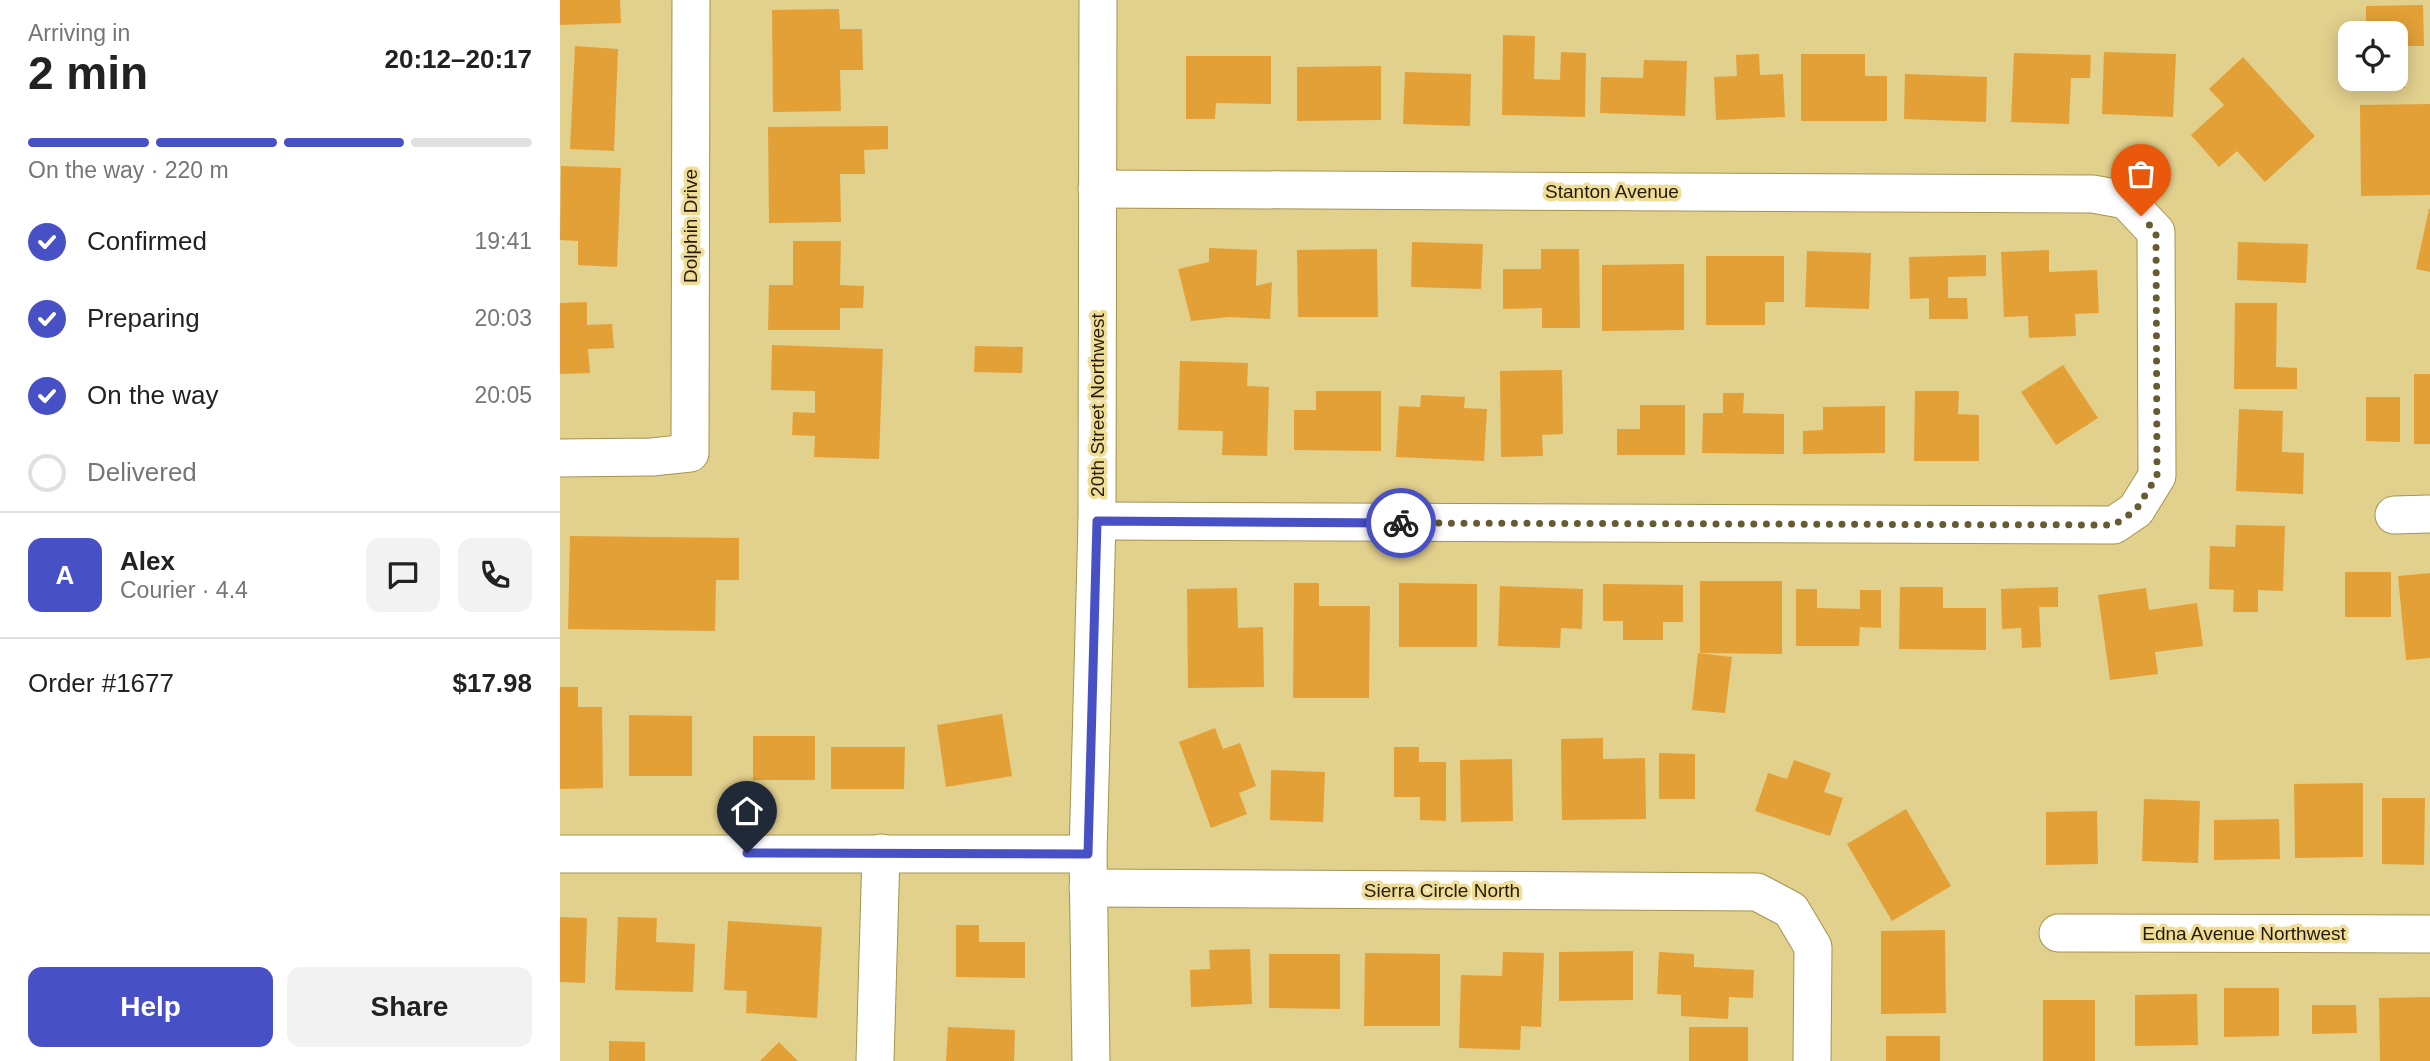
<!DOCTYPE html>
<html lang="en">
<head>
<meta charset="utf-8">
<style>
	body { margin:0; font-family:Arial,sans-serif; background:#f2f2f2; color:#222; height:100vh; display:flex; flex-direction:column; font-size:26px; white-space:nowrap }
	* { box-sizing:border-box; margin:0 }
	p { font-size:23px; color:#767676 }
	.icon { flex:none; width:38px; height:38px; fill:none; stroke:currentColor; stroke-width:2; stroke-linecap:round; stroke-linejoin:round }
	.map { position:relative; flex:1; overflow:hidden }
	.drawer { display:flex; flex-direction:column; background:#fff; width:560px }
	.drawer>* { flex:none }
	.fabs { position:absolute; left:1778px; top:21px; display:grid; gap:14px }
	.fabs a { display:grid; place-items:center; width:70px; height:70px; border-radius:14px; background:#fff; box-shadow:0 4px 18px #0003; font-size:35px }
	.pin { position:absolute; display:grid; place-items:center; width:60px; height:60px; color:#fff; margin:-72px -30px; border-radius:50% 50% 50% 0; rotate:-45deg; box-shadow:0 0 7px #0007 }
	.pin .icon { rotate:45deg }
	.courier { position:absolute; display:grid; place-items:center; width:70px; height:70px; margin:-35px; border:5px solid #4850c6; border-radius:50%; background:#fff; color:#222; box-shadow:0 2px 9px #0007 }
	.overview em { font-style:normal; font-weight:800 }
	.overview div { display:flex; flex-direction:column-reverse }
	.overview { display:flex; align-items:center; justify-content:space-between; height:119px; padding:0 28px }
	h1 { font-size:46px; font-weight:800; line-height:52px }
	.bar { display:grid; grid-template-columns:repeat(4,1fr); gap:10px 7px; align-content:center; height:84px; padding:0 28px }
	.bar i { height:9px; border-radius:5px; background:#e0e0e0 }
	.bar .on { background:#4850c6 }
	.bar p { grid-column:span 4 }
	.line { display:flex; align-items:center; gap:18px; padding:0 28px; border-top:2px solid #e0e0e0 }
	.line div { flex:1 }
	.round { display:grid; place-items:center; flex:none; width:74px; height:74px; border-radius:14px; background:#f2f2f2 }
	ol { padding:0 28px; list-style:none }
	li { display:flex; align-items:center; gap:21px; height:77px }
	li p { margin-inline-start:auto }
	li .icon { padding:7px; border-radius:50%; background:#4850c6; color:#fff; stroke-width:4 }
	li:last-child { color:#767676 }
	li i { width:38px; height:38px; border:4px solid #e0e0e0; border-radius:50% }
	.action { display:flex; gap:14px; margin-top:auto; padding:14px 28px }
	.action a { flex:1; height:80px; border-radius:14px; background:#4850c6; color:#fff; font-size:28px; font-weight:800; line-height:80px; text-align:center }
	.action a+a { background:#f2f2f2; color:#222 }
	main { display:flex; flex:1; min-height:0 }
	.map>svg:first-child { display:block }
</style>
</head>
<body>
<main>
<section class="drawer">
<div class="overview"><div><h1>2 min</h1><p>Arriving in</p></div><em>20:12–20:17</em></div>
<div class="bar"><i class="on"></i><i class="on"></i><i class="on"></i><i></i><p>On the way · 220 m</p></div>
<ol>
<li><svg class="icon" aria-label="check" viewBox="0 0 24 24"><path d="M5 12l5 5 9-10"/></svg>Confirmed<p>19:41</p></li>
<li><svg class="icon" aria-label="check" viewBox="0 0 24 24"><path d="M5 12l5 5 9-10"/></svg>Preparing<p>20:03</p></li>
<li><svg class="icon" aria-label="check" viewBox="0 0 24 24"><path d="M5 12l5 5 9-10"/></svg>On the way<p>20:05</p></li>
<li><i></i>Delivered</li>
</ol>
<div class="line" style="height:126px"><b class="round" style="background:#4850c6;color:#fff">A</b><div><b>Alex</b><p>Courier · 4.4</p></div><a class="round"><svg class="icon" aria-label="chat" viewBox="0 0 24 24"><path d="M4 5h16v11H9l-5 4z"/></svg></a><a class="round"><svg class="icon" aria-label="phone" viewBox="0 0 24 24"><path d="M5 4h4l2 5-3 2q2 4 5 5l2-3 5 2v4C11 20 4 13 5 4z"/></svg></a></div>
<div class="line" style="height:91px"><div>Order #1677</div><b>$17.98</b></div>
<div class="action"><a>Help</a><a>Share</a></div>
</section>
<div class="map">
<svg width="1870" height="1061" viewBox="0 0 1870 1061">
	<rect width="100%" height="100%" fill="#e2d08d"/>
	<!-- building -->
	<g fill="#e3a037">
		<polygon points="0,0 60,0 61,23 0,25"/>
		<polygon points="1863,5 1864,46 1845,46 1845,88 1807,88 1807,79 1836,79 1836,33 1806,33 1806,6"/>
		<polygon points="279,9 280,29 302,29 303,70 280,70 281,111 213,112 212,10"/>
		<polygon points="943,35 975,36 974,79 1000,80 1001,52 1026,53 1025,117 942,115"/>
		<polygon points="15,46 58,49 54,151 10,149"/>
		<polygon points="1544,52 1616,54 1613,117 1542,114"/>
		<polygon points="1454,53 1531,55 1530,78 1511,78 1509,124 1451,122"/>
		<polygon points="1199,54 1200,75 1223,74 1225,117 1156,120 1154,77 1177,76 1176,55"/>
		<polygon points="1241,54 1305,54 1305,76 1327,76 1327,121 1241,121"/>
		<polygon points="626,56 711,56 711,104 656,103 655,119 626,119"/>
		<polygon points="1683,57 1755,136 1705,182 1677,151 1659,167 1631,135 1664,105 1649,89"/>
		<polygon points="1084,60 1127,61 1125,116 1040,113 1041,77 1083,78"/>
		<polygon points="821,66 821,120 737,121 737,67"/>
		<polygon points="845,72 911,74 910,126 843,124"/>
		<polygon points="1345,74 1427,77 1426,122 1344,119"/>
		<polygon points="1870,104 1870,195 1801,196 1800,105"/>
		<polygon points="328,126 328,149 304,150 305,174 280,174 281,222 209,223 208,127"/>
		<polygon points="1,166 61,168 57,267 18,265 18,241 0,240"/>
		<polygon points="1869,209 1870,209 1870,272 1856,269"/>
		<polygon points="233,241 281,241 280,285 304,286 303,308 280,308 280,330 208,330 209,285 233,285"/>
		<polygon points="852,242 923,244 921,289 851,287"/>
		<polygon points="1678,242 1748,244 1746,283 1677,280"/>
		<polygon points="649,248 697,250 696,286 712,282 710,319 669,317 631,321 618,269 649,262"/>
		<polygon points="817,249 818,317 738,317 737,250"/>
		<polygon points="981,249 1019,249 1020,328 982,328 982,308 943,309 943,269 981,269"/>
		<polygon points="1489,250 1489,272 1537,270 1539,313 1515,314 1516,336 1469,338 1468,316 1444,317 1441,252"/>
		<polygon points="1247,251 1311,253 1309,309 1245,307"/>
		<polygon points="1426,255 1426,276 1388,277 1388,298 1407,298 1408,319 1369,319 1369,298 1350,299 1349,257"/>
		<polygon points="1146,256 1224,256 1224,302 1205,302 1205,325 1146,325"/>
		<polygon points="1124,264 1124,330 1042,331 1042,265"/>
		<polygon points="27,302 27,325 52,324 54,348 28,349 30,373 0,374 0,303"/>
		<polygon points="1675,303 1717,303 1716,367 1737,368 1737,389 1674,389"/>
		<polygon points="212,345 323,349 319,459 254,457 255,436 232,435 233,412 255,413 255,391 211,390"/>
		<polygon points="415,346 463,347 462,373 414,372"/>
		<polygon points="620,361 688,363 687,386 709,387 707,456 662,455 663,431 618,430"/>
		<polygon points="1503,365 1538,418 1496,445 1461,392"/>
		<polygon points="1002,370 1003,434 982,435 983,456 941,457 940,371"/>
		<rect x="1854" y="374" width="16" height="70"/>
		<polygon points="756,391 821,391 821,451 734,450 734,410 756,410"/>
		<polygon points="1355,391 1399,391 1398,414 1419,415 1419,461 1354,461"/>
		<polygon points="1163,393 1184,393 1183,413 1224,414 1224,454 1142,453 1143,413 1163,413"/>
		<polygon points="861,395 905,397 904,408 927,409 924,461 836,457 839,406 860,407"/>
		<polygon points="1806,397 1840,397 1840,442 1806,441"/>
		<polygon points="1080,405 1125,405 1125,455 1057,455 1057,429 1080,429"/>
		<polygon points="1325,406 1325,453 1243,454 1243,431 1263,430 1263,407"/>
		<polygon points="1679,409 1723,411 1722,452 1744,453 1743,494 1676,491"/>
		<polygon points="1676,525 1725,526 1723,591 1698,590 1698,612 1673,612 1674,590 1649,589 1650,546 1675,547"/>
		<polygon points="10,536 179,538 179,580 156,580 155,631 8,629"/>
		<rect x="1785" y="572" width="46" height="45"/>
		<polygon points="1870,573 1870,658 1846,660 1838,576"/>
		<polygon points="1140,581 1222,581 1222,654 1140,653"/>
		<polygon points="734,583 759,583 759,606 810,606 809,698 733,698"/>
		<polygon points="839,583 917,584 917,647 839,647"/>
		<polygon points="1043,584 1123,585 1123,622 1103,622 1103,640 1063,640 1063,621 1043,621"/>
		<polygon points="940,586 1023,589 1022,629 1001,628 1000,648 938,646"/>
		<polygon points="1340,587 1383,587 1383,608 1426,608 1426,650 1339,649"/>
		<polygon points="1498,587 1498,607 1479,607 1481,647 1462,648 1461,628 1442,629 1441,589"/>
		<polygon points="677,588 678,628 703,627 704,687 628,688 627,589"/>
		<polygon points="1586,588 1589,610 1637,603 1643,646 1595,652 1598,674 1550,680 1538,595"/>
		<polygon points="1236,589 1257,589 1257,608 1300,609 1300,590 1321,590 1321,628 1300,627 1299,646 1236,646"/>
		<polygon points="1138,653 1172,657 1165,713 1132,710"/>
		<polygon points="0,687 18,687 18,707 42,707 43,788 0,789"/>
		<polygon points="442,714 452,776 386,787 377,725"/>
		<polygon points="69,715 132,716 132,776 69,776"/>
		<polygon points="655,728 663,749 680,743 696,786 679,793 687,814 651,828 619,742"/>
		<rect x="193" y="736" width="62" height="44"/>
		<polygon points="1043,738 1043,759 1085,758 1086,819 1002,820 1001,739"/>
		<polygon points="271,747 345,747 344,789 271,789"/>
		<polygon points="834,747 859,747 859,762 886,762 886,821 860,820 860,797 834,797"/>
		<polygon points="1099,753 1135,754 1135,799 1099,799"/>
		<polygon points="952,759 953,821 901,822 900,760"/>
		<polygon points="1234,760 1271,773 1264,792 1283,798 1270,836 1195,811 1208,773 1227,779"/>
		<polygon points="711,770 765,772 763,822 710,820"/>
		<polygon points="1803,783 1803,857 1735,858 1734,784"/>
		<polygon points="1822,798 1865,798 1864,865 1822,864"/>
		<polygon points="1584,799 1640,801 1638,863 1582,861"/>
		<polygon points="1346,809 1391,886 1332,921 1287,844"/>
		<polygon points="1537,811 1538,864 1486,865 1486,812"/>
		<polygon points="1719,819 1720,859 1654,860 1654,820"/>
		<polygon points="0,917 27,918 25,983 0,982"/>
		<polygon points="58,917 97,918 96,942 135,944 133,992 55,990"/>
		<polygon points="168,921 262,927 257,1018 186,1013 187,991 164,990"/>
		<polygon points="396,925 419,925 419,942 465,942 465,978 396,977"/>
		<polygon points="1385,930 1386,1013 1321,1014 1321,931"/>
		<polygon points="690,949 692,1004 631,1007 630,970 650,969 649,950"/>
		<polygon points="1073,951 1073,1000 999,1001 999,952"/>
		<polygon points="943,952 984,953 981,1027 961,1026 960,1050 899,1048 901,975 942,976"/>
		<polygon points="1099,952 1134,954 1134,967 1194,970 1193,998 1169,997 1168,1019 1121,1016 1121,995 1097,994"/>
		<polygon points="805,953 880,954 880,1026 804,1026"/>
		<polygon points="709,954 780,954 780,1009 709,1008"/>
		<polygon points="1664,988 1719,988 1719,1036 1664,1037"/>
		<polygon points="1637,994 1638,1045 1575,1046 1575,995"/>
		<polygon points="1870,997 1870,1061 1820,1061 1819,998"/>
		<rect x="1483" y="1000" width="52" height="61"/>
		<polygon points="1752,1005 1796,1005 1797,1033 1752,1034"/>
		<polygon points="388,1027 455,1030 454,1061 386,1061"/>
		<rect x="1129" y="1027" width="59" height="34"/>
		<rect x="1326" y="1036" width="54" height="25"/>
		<polygon points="49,1041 85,1042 85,1061 49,1061"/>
		<polygon points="219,1042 238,1061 200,1061"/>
	</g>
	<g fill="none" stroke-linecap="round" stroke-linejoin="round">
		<!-- minor casing -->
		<g stroke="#a59351" stroke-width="39">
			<g id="minor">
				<polyline points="0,458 92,457 130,453 131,0"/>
				<polyline points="1834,515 1870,514"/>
				<polyline points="537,521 1554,525 1576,510 1597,476 1596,232 1566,200 1533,194 537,189"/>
				<polyline points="0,854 528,854"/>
				<polyline points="528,888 1197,892 1231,910 1253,947 1252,1061"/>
				<polyline points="1498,933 1870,934"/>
				<polyline points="315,1061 321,853"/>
				<polyline points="531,1061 528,854 537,521 538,0"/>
			</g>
		</g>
		<!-- minor -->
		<use href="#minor" stroke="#fff" stroke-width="37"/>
	</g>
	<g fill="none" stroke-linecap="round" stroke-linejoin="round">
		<!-- done -->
		<polyline stroke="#665b32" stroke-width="7" stroke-dasharray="0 12.6" points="841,523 1554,525 1576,510 1597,476 1596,232 1581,216"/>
		<!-- route -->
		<polyline stroke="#4850c6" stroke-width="9" points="187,853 528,854 537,521 841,523"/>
	</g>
	<g text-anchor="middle" stroke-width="7" stroke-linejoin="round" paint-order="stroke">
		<!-- street labels -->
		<g font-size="19" fill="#231c01" stroke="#f0dd99">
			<text x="1052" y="198">Stanton Avenue</text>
			<text transform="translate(130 226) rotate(-90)" y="7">Dolphin Drive</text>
			<text transform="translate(537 405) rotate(-90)" y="7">20th Street Northwest</text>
			<text x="882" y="897">Sierra Circle North</text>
			<text x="1684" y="940">Edna Avenue Northwest</text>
		</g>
	</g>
</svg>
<div class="fabs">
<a><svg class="icon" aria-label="locate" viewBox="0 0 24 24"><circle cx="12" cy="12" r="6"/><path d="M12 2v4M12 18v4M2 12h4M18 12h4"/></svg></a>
</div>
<div class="pin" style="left:1581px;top:216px;background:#ea580c"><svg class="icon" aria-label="bag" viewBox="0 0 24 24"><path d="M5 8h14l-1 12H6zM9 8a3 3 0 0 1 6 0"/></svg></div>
<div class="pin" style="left:187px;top:853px;background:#1f2937"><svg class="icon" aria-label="home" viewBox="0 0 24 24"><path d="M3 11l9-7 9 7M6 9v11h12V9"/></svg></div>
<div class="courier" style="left:841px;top:523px"><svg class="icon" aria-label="bike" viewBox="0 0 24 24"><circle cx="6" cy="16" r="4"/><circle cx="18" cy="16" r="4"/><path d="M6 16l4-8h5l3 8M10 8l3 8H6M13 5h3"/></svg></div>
</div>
</main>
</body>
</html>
